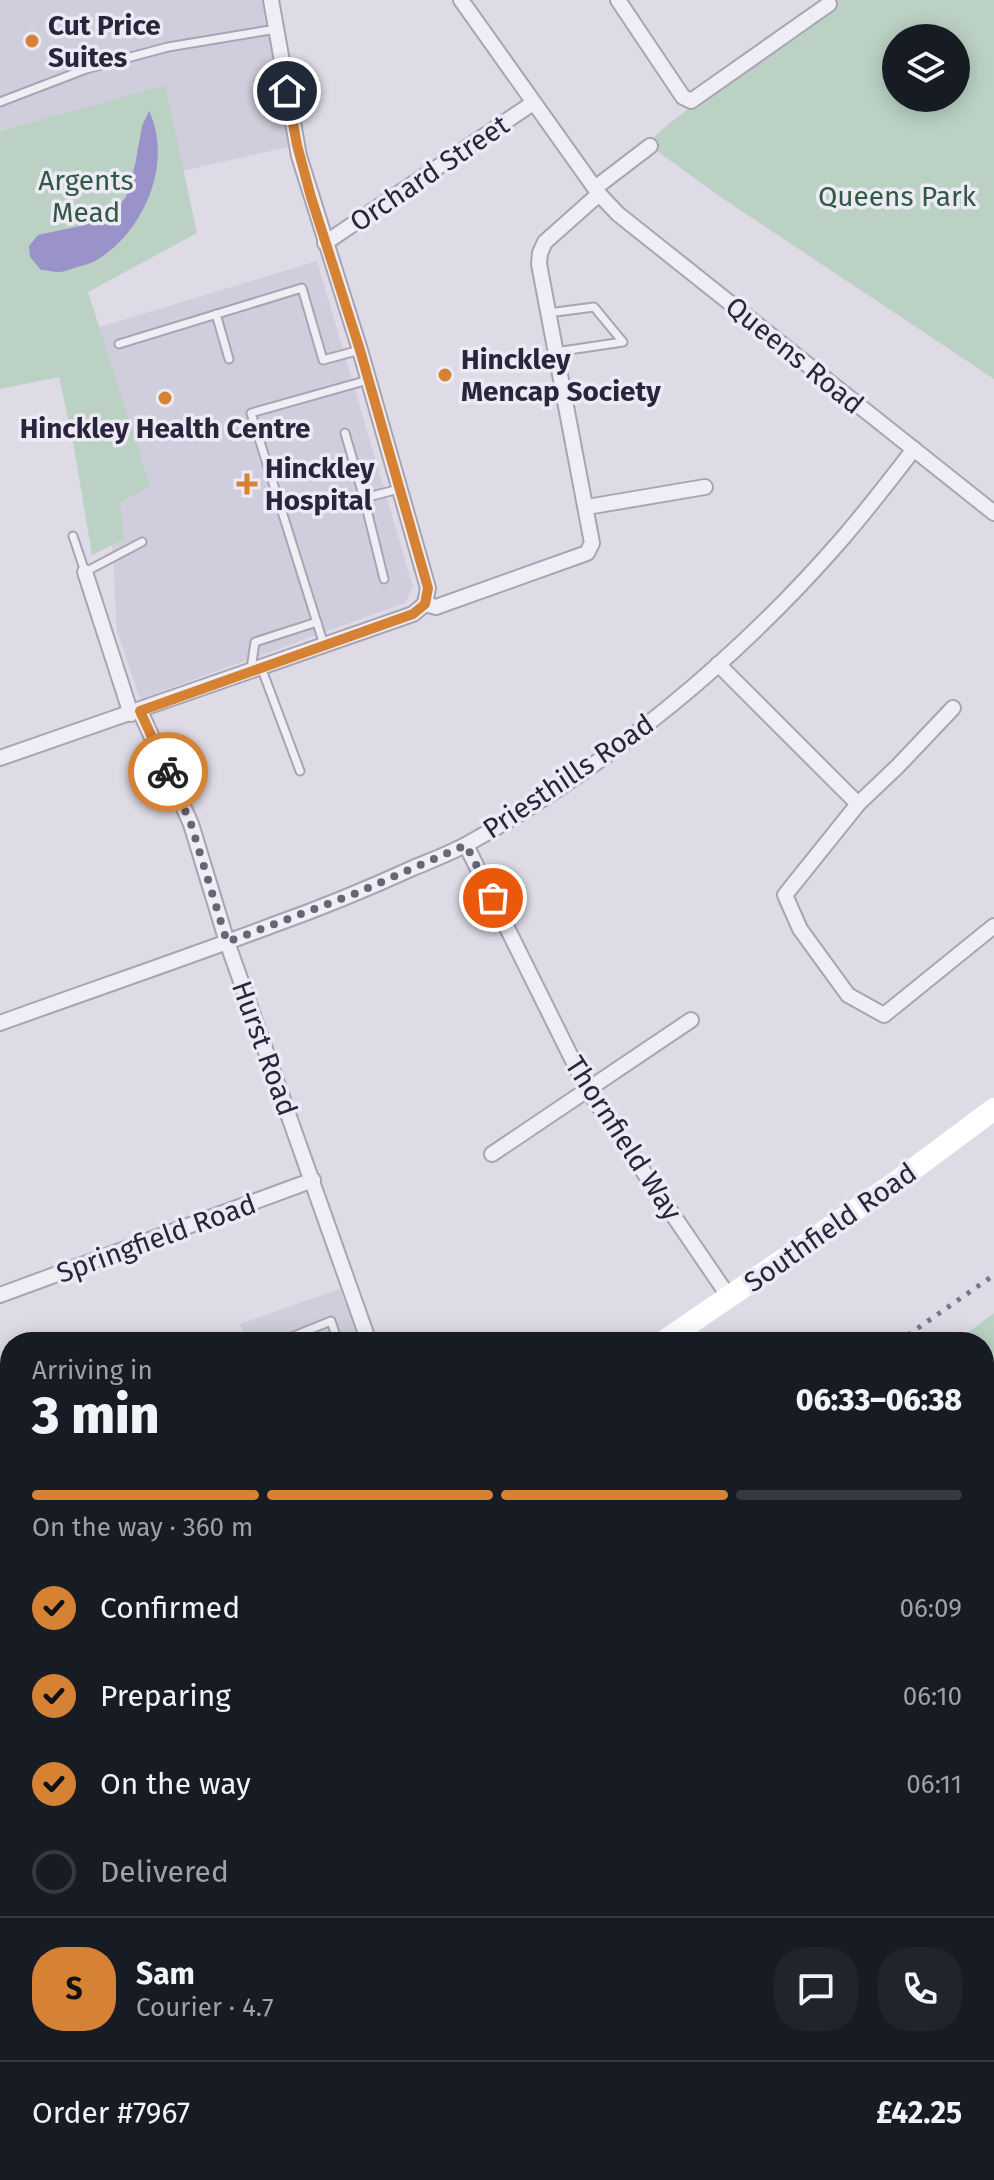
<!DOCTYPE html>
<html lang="en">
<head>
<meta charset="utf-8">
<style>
	body { margin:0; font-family:"Fira Sans",sans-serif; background:#20242c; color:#f1f3f6; height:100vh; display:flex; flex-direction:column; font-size:30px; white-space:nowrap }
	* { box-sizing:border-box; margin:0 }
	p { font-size:26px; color:#9ea1a6 }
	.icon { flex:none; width:44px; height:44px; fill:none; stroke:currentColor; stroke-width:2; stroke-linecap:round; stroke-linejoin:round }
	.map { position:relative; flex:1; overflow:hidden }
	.sheet { position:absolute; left:0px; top:1332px; width:994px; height:848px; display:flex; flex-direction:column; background:#171b24; border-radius:32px 32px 0 0; box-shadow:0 4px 20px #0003 }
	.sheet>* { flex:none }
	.buttons { position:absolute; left:882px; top:24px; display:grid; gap:16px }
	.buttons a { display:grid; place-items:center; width:88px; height:88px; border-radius:50%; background:#171b24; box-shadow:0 4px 20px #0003; font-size:40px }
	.pin { position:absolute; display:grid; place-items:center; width:68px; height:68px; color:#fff; margin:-34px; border:4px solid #fff; border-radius:50%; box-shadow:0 2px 8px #0007 }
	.courier { position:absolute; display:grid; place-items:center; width:80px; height:80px; margin:-40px; border:6px solid #d68235; border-radius:50%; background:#fff; color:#222; box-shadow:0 2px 10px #0007 }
	.overview em { font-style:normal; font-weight:800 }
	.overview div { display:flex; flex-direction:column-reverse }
	.overview { display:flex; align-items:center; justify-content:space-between; height:136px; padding:0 32px }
	h1 { font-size:52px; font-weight:800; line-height:60px }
	.bar { display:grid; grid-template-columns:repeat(4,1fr); gap:12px 8px; align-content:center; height:96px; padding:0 32px }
	.bar i { height:10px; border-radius:6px; background:#363941 }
	.bar .active { background:#d68235 }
	.bar p { grid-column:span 4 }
	.line { display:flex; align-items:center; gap:20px; padding:0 32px; border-top:2px solid #363941 }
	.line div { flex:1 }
	.round { display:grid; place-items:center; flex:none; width:84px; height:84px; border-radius:32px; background:#20242c }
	ol { padding:0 32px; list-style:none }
	li { display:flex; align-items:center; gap:24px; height:88px }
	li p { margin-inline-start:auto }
	li .icon { padding:8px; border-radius:50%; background:#d68235; color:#111; stroke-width:4 }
	li:last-child { color:#9ea1a6 }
	li i { width:44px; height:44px; border:4px solid #363941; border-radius:50% }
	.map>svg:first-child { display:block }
</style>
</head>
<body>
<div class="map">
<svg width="994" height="2180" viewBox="0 0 994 2180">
	<rect width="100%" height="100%" fill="#dedbe7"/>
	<!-- built -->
	<g fill="#d0cddc">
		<polygon points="0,0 271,0 297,145 182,171 165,85 0,131"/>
		<polygon points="317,261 413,587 405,603 140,699 117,631 100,327"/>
		<polygon points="340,1289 360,1342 247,1342 240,1324"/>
	</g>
	<!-- green -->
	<g fill="#bbd1c4" fill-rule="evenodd">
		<path d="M835,0h159v379l-269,-179 -75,-54 6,-11 15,-13zM896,38h60v60h-60z"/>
		<polygon points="165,85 197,233 88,292 150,486 120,502 124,539 92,555 74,447 59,377 0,389 0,131"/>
		<polygon points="994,1313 994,1714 984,1720 984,1342 955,1342"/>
		<polygon points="749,2170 971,2170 989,2180 759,2180"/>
	</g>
	<!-- water -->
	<path fill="#9a93ca" d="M149,111c25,52 -6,123 -54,150 -6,3 -13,5 -18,6 -6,2 -12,5 -18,5 -6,0 -13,-2 -18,-2l-11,-13 -1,-11 9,-11 42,-9 29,-10 17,-19 9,-32 7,-39z"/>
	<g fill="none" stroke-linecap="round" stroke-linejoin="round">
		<!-- stream -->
		<g stroke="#9a93ca" stroke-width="5">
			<polyline points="984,1719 994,1716"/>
			<polyline points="832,2170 847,2180"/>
		</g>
		<!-- service casing -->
		<g stroke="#a8a4b4" stroke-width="11">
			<g id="service">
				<polyline points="0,102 86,69 168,47 276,29"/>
				<polyline points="548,313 594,307 623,342 555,352"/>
				<polyline points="216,314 229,359"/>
				<polyline points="119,344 302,288 323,360 360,350"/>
				<polyline points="345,433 364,498 399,489"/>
				<polyline points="364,498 384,579"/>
				<polyline points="73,536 85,572 142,542"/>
				<polyline points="324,645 251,413 368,380"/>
				<polyline points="261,667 300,771"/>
				<polyline points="251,669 255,642 317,622"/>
				<polyline points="279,1342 331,1321 338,1342"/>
				<polyline points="10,1592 6,1594 10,1608"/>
				<polyline points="0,1745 10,1742"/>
				<polyline points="0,2150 10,2146"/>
			</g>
		</g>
		<!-- minor casing -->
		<g stroke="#a8a4b4" stroke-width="18">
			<g id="minor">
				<polyline points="271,0 299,156 360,350 428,588 425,604"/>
				<polyline points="461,0 599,194 618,214 994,513"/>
				<polyline points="618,0 683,97 691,101 829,4"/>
				<polyline points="595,188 650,146"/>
				<polyline points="325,243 533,103"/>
				<polyline points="587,507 705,487"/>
				<polyline points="85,572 131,714"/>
				<polyline points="425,604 436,607 587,553 592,543 539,264 540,253 545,242 599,194"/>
				<polyline points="718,664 858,804"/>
				<polyline points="953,708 897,767 858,804 785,895 800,929 848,995 884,1015 994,926"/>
				<polyline points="140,711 191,824 227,942 369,1342"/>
				<polyline points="0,758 413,614 425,604"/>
				<polyline points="466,845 587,1089 729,1297"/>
				<path d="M0,1023c91,-33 183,-64 273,-98 48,-17 94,-36 140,-57 19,-8 38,-15 56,-25 138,-76 270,-185 373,-304 25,-29 49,-60 72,-90"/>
				<polyline points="492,1154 691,1020"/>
				<polyline points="0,1295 313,1180"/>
				<polyline points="984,1850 994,1845"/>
				<polyline points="6,2031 10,2049"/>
				<polyline points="984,2063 994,2071"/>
				<polyline points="38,2170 41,2180"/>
				<polyline points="593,2170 599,2180"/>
				<polyline points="284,2180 301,2170"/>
			</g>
		</g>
		<!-- service -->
		<use href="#service" stroke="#f0eef5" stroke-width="7"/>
		<!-- minor -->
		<use href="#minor" stroke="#f0eef5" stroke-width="14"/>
		<!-- secondary -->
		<g stroke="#fff" stroke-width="22">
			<polyline points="663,1342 892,1185 994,1109"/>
			<polyline points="0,1705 10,1702"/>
		</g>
		<!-- rail -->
		<g stroke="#7b7491" stroke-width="5" stroke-dasharray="4 8" stroke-linecap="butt">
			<polyline points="898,1342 994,1275"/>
			<polyline points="0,1854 10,1850"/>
		</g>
	</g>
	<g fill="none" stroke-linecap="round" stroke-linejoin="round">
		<!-- done -->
		<polyline stroke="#6a6478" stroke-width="8" stroke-dasharray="0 14.4" points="168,772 191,824 227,942 354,894 466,845 493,898"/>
		<!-- route -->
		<polyline stroke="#d68235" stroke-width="10" points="168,772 140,711 413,614 425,604 428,588 360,350 311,197 297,145 287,91"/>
	</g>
	<!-- markers -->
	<g fill="#d68235" stroke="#eceaf4" stroke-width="3">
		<circle cx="32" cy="41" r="8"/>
		<circle cx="445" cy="375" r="8"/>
		<circle cx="165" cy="398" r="8"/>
		<path d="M243 472h8v8h8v8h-8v8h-8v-8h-8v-8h8z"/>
	</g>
	<g text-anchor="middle" stroke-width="7" stroke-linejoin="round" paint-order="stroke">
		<!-- poi labels -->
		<g font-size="28" font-weight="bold" fill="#2b243d" stroke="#eceaf4" text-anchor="start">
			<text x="48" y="35">Cut Price<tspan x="48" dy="32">Suites</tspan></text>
			<text x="461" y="369">Hinckley<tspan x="461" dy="32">Mencap Society</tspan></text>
			<text x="165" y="438" text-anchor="middle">Hinckley Health Centre</text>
			<text x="265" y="478">Hinckley<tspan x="265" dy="32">Hospital</tspan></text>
		</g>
		<!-- street labels -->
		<g font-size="28" fill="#2b243d" stroke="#eceaf4">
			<text transform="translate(429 173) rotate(-34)" y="10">Orchard Street</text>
			<text transform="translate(795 355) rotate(39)" y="10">Queens Road</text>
			<text transform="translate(568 776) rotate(-34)" y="10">Priesthills Road</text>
			<text transform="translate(265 1048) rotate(70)" y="10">Hurst Road</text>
			<text transform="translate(624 1138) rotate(57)" y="10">Thornfield Way</text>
			<text transform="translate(830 1227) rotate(-35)" y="10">Southfield Road</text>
			<text transform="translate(156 1238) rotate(-20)" y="10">Springfield Road</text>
		</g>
		<!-- park labels -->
		<g font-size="28" fill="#315a43" stroke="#eceaf4">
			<text x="86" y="190">Argents<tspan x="86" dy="32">Mead</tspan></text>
			<text x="897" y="206">Queens Park</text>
		</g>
	</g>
</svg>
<div class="buttons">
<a><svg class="icon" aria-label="layers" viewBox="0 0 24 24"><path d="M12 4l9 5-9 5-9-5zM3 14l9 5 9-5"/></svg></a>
</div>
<div class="pin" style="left:493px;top:898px;background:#ea580c"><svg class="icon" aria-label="bag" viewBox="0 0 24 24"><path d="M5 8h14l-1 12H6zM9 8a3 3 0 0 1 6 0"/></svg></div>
<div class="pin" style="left:287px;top:91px;background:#1f2937"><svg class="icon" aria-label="home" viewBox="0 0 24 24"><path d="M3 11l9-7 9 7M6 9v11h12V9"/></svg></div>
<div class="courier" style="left:168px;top:772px"><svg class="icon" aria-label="bike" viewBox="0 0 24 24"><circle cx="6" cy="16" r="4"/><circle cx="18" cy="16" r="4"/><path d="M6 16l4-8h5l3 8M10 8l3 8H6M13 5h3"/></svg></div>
<section class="sheet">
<div class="overview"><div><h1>3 min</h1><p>Arriving in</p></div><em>06:33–06:38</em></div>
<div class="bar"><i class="active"></i><i class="active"></i><i class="active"></i><i></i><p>On the way · 360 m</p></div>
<ol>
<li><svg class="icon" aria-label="check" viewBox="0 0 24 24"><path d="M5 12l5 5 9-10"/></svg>Confirmed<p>06:09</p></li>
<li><svg class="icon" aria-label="check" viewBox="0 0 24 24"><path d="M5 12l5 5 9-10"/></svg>Preparing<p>06:10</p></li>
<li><svg class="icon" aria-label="check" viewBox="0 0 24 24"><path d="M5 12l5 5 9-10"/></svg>On the way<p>06:11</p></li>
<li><i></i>Delivered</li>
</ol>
<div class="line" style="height:144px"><b class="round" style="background:#d68235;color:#111">S</b><div><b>Sam</b><p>Courier · 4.7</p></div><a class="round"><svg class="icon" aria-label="chat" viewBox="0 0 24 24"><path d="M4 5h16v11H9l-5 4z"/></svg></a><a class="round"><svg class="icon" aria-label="phone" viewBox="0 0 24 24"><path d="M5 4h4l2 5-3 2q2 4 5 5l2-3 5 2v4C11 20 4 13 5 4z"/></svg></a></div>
<div class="line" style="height:104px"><div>Order #7967</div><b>£42.25</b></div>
</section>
</div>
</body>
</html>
